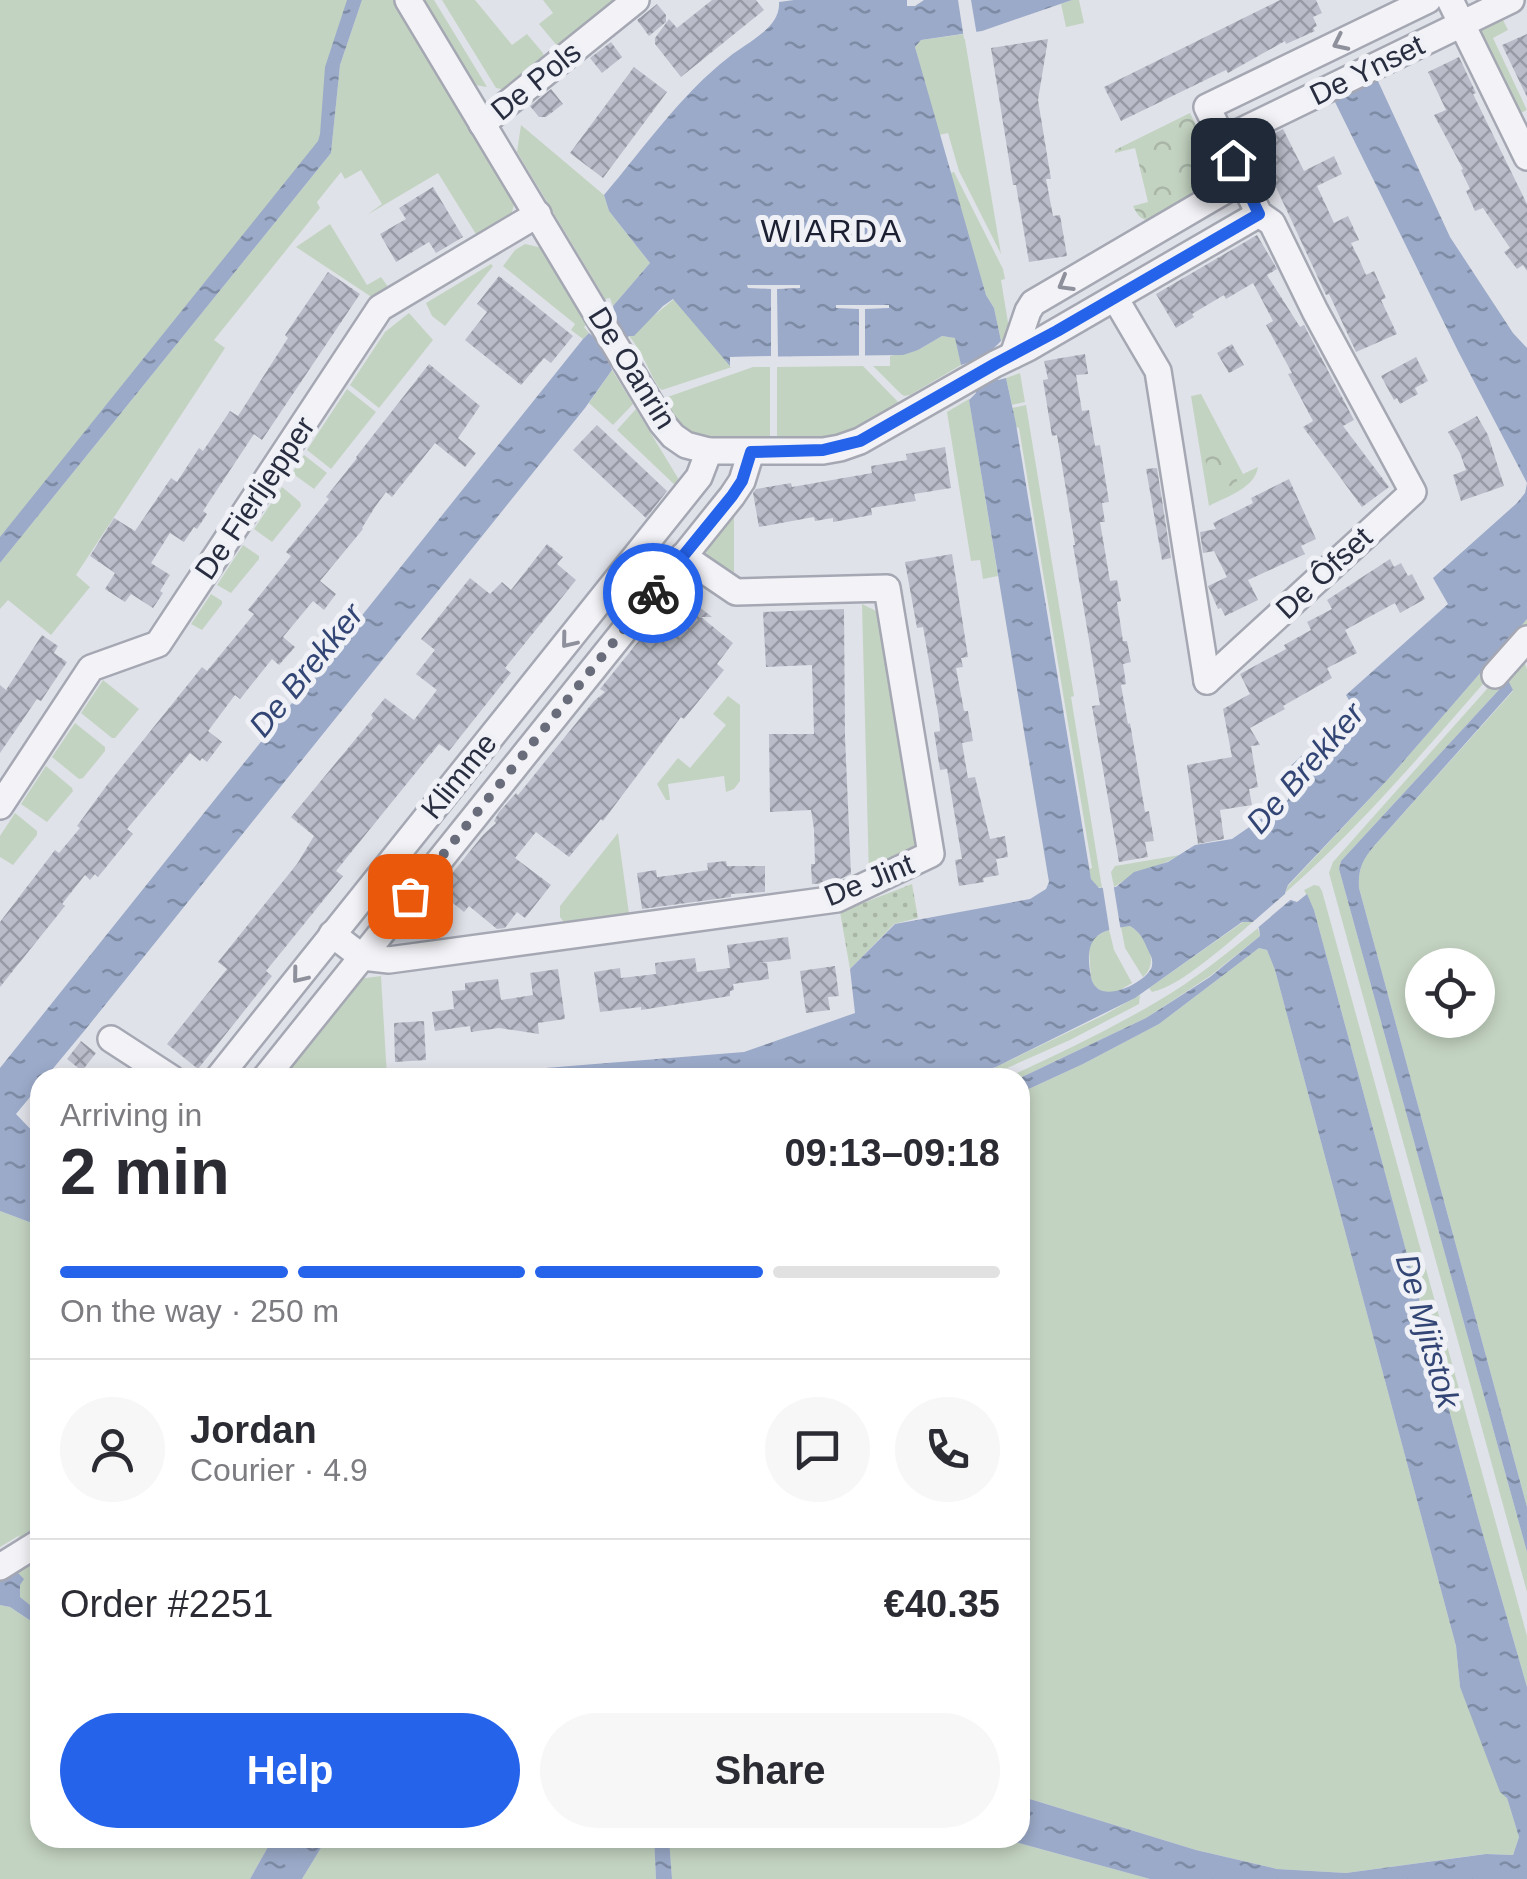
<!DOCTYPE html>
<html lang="en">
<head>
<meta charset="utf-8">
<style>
	body { margin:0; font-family:Helvetica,sans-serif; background:#f7f7f7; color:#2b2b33; height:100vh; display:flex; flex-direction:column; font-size:38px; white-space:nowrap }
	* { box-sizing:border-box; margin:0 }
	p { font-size:32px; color:#7c7c81 }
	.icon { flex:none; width:55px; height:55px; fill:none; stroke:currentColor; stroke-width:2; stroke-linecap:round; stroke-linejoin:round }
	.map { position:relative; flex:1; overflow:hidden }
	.side { position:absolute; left:30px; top:1068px; width:1000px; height:780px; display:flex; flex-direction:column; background:#fff; border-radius:30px; box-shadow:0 5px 15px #0003 }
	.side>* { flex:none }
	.tools { position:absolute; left:1405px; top:948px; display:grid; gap:20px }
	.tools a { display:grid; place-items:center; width:90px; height:90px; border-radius:50%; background:#fff; box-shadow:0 5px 15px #0003; font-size:50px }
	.pin { position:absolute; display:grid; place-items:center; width:85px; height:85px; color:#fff; margin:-42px; border-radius:20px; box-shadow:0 5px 15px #0006 }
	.courier { position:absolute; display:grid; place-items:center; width:100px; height:100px; margin:-50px; border:8px solid #2563eb; border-radius:50%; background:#fff; color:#222; box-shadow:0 2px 12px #0007 }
	.overview em { font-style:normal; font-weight:800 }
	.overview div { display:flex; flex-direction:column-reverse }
	.overview { display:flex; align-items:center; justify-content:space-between; height:170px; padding:0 30px }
	h1 { font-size:65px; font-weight:800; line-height:75px }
	.bar { display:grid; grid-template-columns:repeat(4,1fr); gap:15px 10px; align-content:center; height:120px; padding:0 30px }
	.bar i { height:12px; border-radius:8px; background:#e1e1e2 }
	.bar .active { background:#2563eb }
	.bar p { grid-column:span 4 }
	.line { display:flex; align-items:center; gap:25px; padding:0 30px; border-top:2px solid #e1e1e2 }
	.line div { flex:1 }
	.round { display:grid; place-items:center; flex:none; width:105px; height:105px; border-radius:52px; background:#f7f7f7 }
	.primary-button { display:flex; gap:20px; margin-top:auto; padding:20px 30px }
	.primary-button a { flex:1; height:115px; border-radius:60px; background:#2563eb; color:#fff; font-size:40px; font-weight:800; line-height:115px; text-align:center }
	.primary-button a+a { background:#f7f7f7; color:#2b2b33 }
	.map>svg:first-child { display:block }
</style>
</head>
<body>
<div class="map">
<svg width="1527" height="1879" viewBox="0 0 1527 1879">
	<defs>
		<pattern id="park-crowns" width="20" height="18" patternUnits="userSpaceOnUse" patternTransform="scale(2.5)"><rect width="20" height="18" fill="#c3d3c1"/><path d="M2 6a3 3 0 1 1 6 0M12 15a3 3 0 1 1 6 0" fill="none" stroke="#a8b5a7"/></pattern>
		<pattern id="garden-dots" width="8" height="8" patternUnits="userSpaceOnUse" patternTransform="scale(2.5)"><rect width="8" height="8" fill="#c3d3c1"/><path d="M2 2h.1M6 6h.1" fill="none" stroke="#a8b5a7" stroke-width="1.8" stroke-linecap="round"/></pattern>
		<pattern id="water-ripples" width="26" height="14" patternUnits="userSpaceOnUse" patternTransform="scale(2.5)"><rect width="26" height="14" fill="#9baac9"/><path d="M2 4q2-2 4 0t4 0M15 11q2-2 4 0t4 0" fill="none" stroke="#7e8ba5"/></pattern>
		<pattern id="building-cross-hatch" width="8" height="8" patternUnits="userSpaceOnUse" patternTransform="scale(2.5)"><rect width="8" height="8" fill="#babdc9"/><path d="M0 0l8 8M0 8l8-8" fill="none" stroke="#979aa5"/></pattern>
	</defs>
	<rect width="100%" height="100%" fill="#e0e2e9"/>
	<!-- grass -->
	<g fill="#c3d3c1" fill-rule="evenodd">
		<polygon points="0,0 354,0 333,66 325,146 0,549"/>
		<polygon points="362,0 397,0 516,197 510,220 479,239 438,173 367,215 382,204 361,170 345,179 341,172 317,202 320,208 214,340 225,348 76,575 90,587 51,635 8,600 0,609 0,563 331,153 340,65"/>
		<polygon points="418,0 434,0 487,87 469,84"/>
		<polygon points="442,0 475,0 512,45 527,34 543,53 545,61 511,91 496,88"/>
		<polygon points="543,0 614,0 581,26 585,32 559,48 539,24 553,13"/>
		<polygon points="1072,0 1079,0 1084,23 1066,27 1061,4"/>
		<polygon points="1502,18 1508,30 1493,38 1527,110 1518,114 1478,30"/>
		<polygon points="964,34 1001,254 959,171 948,133 939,135 915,47 921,40"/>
		<polygon points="521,125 604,195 609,211 650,263 613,306 610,298 605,299 517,152"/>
		<polygon points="954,172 1003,269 1005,279 1001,280 1010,335 1001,341 994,308 986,295 950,173"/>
		<polygon points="330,224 367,285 381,277 391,291 376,300 296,247"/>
		<polygon points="525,244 547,249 577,298 580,312 587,324 584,327 589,333 583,339 571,330 575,324 503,266 515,250"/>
		<polygon points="491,264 493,266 445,326 432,316 426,303"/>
		<path d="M674,299l58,68 -70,23 -3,-2c-11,-18 -17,-37 -30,-52z"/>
		<polygon points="409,313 433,340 379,408 350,385 385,332"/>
		<polygon points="942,336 956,338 961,365 910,395 904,396 900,393 873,366 890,366 890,356 918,350"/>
		<polygon points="863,366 903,407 836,439 777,442 777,367"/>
		<polygon points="753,367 770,367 770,442 712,442 686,434 659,400"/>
		<polygon points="612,370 633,404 613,425 589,403"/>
		<polygon points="1020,373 1025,402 1012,405 1006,378"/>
		<polygon points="347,389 376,412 331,469 307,450"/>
		<path d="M1201,394l42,80 15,-7c-3,21 -32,30 -49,39l-18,-110z"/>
		<polygon points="969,399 998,576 983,579 980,560 971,561 947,412"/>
		<polygon points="1026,405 1074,696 1071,697 1102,888 1095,886 1091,879 1089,869 1092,868 1019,428 1016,427 1012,408"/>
		<polygon points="636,409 681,483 677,487 617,430"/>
		<polygon points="304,455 327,473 314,489 292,473"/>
		<polygon points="282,487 300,502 301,506 272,542 254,529"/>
		<polygon points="734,511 734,573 704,557 718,530"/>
		<polygon points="243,545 259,556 259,559 231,593 217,585"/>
		<polygon points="211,594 222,601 222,604 202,630 191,624"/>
		<polygon points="862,604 880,613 919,845 869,878"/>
		<path d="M1527,619v15c-77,86 -155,183 -242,259l3,-7 102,-109z"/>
		<path d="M1527,644l-3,17 3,8v838l-168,-619c-1,-19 3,-27 15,-42l139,-155 -5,-11 -167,181 -2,8 188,683v40l-198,-719 4,-11zM1422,965h56v55h-56z"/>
		<polygon points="103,680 139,709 115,738 112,738 81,713"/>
		<polygon points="728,696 740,705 740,781 734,789 726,792 724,776 668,784 670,800 666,800 657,784 678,758 690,768 726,725 713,714"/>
		<polygon points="75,723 105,747 105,751 83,778 79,779 52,757"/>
		<polygon points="46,766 72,788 73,791 47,822 21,804"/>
		<polygon points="15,813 37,831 37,835 13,865 0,857 0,836"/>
		<polygon points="618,833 630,921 567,926 560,917 560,906"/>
		<path d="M1180,855c-22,13 -47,18 -66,32l-3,-15 4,-6z"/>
		<polygon points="1314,885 1319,886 1322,891 1527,1636 1527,1687 1478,1517 1314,910 1304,890"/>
		<path d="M1243,922h10c-23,19 -73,65 -101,70l-3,-4z"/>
		<path d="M1130,926c17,11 30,36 13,51l-18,-29 -4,-21z"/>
		<path d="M1258,928l2,8 -50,40 -64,42 -126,60h-14c52,-24 103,-48 152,-77 36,-21 68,-47 100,-73z"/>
		<polygon points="1109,929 1114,950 1132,983 1117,992 1104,993 1094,986 1091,978 1089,950 1092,939"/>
		<polygon points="1259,948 1267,950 1275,970 1456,1646 1460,1687 1507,1798 1519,1837 1513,1855 1485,1854 1346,1873 1277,1869 1196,1850 1020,1796 1020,1093 1083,1064 1159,1024"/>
		<polygon points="381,976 387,1077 279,1078 358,979"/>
		<polygon points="1140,995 1139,1004 1070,1040 987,1077 963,1078 996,1067 1104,1015"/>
		<polygon points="0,1211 40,1226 40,1522 31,1528 35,1534 0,1563 20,1535 0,1547"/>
		<polygon points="40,1547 40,1558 30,1565 34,1571 40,1567 40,1613 20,1597 17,1572 0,1582 0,1572"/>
		<polygon points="0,1605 10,1607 40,1627 40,1838 273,1838 250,1879 0,1879"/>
		<polygon points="327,1838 654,1838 656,1879 302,1879"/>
		<polygon points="669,1838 1000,1838 1150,1879 672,1879"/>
	</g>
	<!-- park -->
	<g fill="url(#park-crowns)">
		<path d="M1190,113l28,56v10l-65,41c-12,1 -15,-4 -20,-14l15,-4 -13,-54 -20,5v-3z"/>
		<polygon points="1219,444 1229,458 1238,483 1211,493 1204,451"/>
	</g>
	<!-- garden -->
	<polygon fill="url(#garden-dots)" points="912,884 918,918 894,924 850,969 840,912"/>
	<!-- water -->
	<g fill="url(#water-ripples)" fill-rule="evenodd">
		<polygon points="347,0 362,0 340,65 331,153 0,563 0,537 318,141 320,134 325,67"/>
		<path d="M794,0h113v6h8l9,-6h148l-90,31 -61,9 -6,7 71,248 8,13 7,33 -9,9 6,30 8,-2 10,46 75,455 8,9 17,-1 18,-15 34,-10 27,-17 37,-6 56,-39 1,-7 -10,-16 74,-70 -7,-12 102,-91 -15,-26 84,-75 8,-10 2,-10v136l-137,158 -102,108 -3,8 6,7 6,2 10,-8 7,16 164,607 49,170v192h-377l-150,-41h20v-42l176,54 81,19 69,4 140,-19 27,1 6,-18 -12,-39 -7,-6 -40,-105 -4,-41 -181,-676 -8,-20 -8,-2 -100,76 -76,40 -63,29v-15l126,-60 64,-41 50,-41 -1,-8 -6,-6h-11l-107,76 -139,69 -33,10h-455v-6l236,-19 111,-39 -5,-44 45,-45 135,-25 16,-10 3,-7 -80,-482 7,-7 -6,-31 -9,3 -6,-27 -13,-2 -24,14 -15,5 -172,2 -1,9 -57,-67 -10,7 -29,30h-5l-20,24 3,10 -27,38 -500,622 -39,47 -6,1v7l-24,29 24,25v87l-40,-15v-143l583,-729 6,-6 7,6 19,-24 -2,-9 37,-43 -41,-52 -5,-16c40,-47 76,-100 125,-138 17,-14 52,-29 50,-55zM1130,926c11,7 13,13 18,24 3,6 5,9 4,16 -3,15 -55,43 -61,11 -7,-37 3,-47 39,-51z"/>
		<polygon points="1377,79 1450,237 1513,333 1527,348 1527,483 1458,351 1334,100"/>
		<path d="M1508,680l5,10 -139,156c-12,15 -16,23 -15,42l168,619v45l-188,-683 2,-8z"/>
		<polygon points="17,1572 24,1579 20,1585 20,1597 40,1613 40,1627 10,1607 0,1605 0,1582"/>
		<polygon points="273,1838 327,1838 302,1879 250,1879"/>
		<polygon points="654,1838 669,1838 672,1879 656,1879"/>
	</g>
	<!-- pier -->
	<g fill="#e0e2e9">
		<polygon points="958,0 971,0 977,36 964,39"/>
		<polygon points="747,285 800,285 800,288 777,289 778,357 859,356 859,309 836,308 836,305 889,305 889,308 865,309 865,356 890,356 890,361 735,362 735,367 730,367 730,357 771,356 771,289 748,288"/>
		<polygon points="1113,882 1121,932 1110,934 1102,883"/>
		<polygon points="1293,887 1291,892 1295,896 1254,931 1251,927 1247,927"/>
	</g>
	<!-- building -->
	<g fill="url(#building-cross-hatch)">
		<polygon points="712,0 756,0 764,10 681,77 655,44 655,38 669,19 677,28"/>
		<polygon points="1280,0 1316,0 1322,13 1313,17 1317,26 1313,28 1315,31 1286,44 1285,41 1228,73 1226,70 1121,121 1104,87"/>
		<polygon points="657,4 666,15 666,22 649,36 637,20"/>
		<polygon points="1527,34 1527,97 1502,45"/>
		<polygon points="1048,39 1038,100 1051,179 1046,179 1053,216 1060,215 1067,256 1029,262 1016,185 1013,185 991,48"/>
		<polygon points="611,42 622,57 602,73 590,58"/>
		<polygon points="1459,57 1476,93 1473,94 1527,204 1527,271 1523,265 1517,269 1504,252 1510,248 1483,208 1475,211 1466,191 1470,189 1461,170 1463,169 1434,115 1446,110 1428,72"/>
		<polygon points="634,67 667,92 603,178 570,153"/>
		<polygon points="551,89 563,104 546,117 539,117 530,106"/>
		<polygon points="1283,129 1304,171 1334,156 1342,174 1317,186 1334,223 1348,216 1359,240 1351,243 1359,259 1366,275 1374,271 1386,298 1381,300 1397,334 1356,352 1329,294 1326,295 1275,185 1271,187 1251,145"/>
		<polygon points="433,187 463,237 436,253 429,242 396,262 380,234 406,219 399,208"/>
		<polygon points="1257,235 1277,269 1267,275 1300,327 1304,325 1354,420 1343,426 1389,487 1362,507 1303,427 1313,421 1288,374 1292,373 1266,325 1273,321 1253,283 1226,299 1224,295 1192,314 1194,317 1176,328 1156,294"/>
		<polygon points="328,272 360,294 262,440 254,434 203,511 207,514 197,529 194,527 184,542 170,533 151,563 170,575 160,591 163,593 153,608 131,594 125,602 105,589 115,573 90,556 114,518 135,531 171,478 177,482 199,448 203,451 230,411 238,416 288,338 285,335"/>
		<polygon points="499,276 573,336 551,363 544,358 521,385 465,340 487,312 477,304"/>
		<polygon points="1232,344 1244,365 1229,373 1217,353"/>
		<polygon points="1085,354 1088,374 1076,375 1082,411 1089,410 1095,446 1100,445 1109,502 1102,503 1105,522 1100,522 1110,581 1117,580 1121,601 1117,602 1123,641 1127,641 1131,662 1123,664 1126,684 1121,685 1128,724 1130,723 1145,812 1149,811 1154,841 1145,842 1148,857 1119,862 1092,706 1100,705 1073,545 1075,545 1057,435 1052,436 1043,380 1048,379 1044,361"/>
		<polygon points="1416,357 1428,381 1415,388 1418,394 1400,404 1397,398 1394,400 1381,376"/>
		<polygon points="429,364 480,406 458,438 476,453 465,467 435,443 392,497 386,492 375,507 362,528 363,529 320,581 336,594 324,610 313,601 283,637 295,647 279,665 272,659 240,699 235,695 208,731 222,742 207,762 202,758 200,761 190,753 127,829 133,834 98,877 95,874 90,880 85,875 62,904 65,906 0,987 0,922 55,850 59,853 80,828 77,826 107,785 202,667 207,671 254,614 248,610 291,556 286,552 329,499 326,497 357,458 356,457"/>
		<polygon points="1477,416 1488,435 1504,486 1461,501 1453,475 1466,470 1460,453 1448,432"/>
		<polygon points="597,425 667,491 646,518 573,450"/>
		<polygon points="945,447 951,488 914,494 916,501 871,508 872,515 833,522 833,518 815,521 814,517 759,527 753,493 756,489 791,483 792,487 872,473 871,466 907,460 906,454"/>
		<polygon points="1157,468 1171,558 1162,560 1146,469"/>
		<polygon points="1289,479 1316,539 1301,546 1305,554 1248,580 1258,600 1225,616 1221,608 1218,609 1208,586 1227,577 1214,551 1203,553 1200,532 1216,529 1213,523 1253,503 1251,498"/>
		<polygon points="547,544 563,557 557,564 576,580 505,668 511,673 449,751 439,744 336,871 343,876 266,971 272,976 198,1069 167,1044 227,969 218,962 297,864 314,836 291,817 373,718 371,715 385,698 414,720 437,690 416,674 435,650 421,639 470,578 490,594 502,582 511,590"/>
		<polygon points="952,554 968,657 961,658 963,667 956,668 964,711 968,711 973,741 962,743 968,778 975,777 990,839 1005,836 1008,857 996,859 999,875 983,878 984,882 959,886 955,860 962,859 947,769 940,770 934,732 940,731 939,719 923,627 917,628 905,562"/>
		<polygon points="1390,559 1394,567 1401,563 1408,576 1412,574 1425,599 1400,613 1395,603 1345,630 1357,653 1327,668 1332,678 1283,706 1285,709 1250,728 1260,745 1251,746 1258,787 1249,789 1252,805 1220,810 1224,839 1198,844 1187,765 1232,757 1223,709 1250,694 1240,674 1286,649 1284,645 1311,630 1307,622 1332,609 1327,600"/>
		<polygon points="679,591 712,617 701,617 733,643 717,664 724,670 684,719 681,717 603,821 601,819 569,857 536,832 515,858 551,885 525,918 517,912 505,928 497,929 469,906 464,912 438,891 483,835 496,823 494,821 499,812 516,793 518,795 594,701 605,692 600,689"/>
		<polygon points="844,609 845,737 851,874 832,883 812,884 811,864 815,864 814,829 811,810 770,812 769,734 814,734 812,665 766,667 763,612"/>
		<polygon points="42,635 58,646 54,653 67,662 41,701 37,699 0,753 0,685 6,690"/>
		<polygon points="726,861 727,866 765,866 765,892 731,894 731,897 642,909 637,873 656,870 657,877 674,875 708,870 707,863"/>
		<polygon points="788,937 791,959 759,963 767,963 769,979 733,984 734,990 730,991 730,996 641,1010 641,1007 600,1012 594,972 620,968 621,978 656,974 655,963 695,958 697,972 730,968 727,945"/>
		<polygon points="835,966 839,996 828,997 830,1010 806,1013 800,971"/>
		<polygon points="558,969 565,1019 538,1023 539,1034 499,1028 471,1032 470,1026 435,1031 432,1012 454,1009 452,991 465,990 465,983 498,979 501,1000 533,995 530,973"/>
		<polygon points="424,1021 426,1060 395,1062 394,1023"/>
		<polygon points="81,1041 96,1053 82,1071 67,1059"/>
	</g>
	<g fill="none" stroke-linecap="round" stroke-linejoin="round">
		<!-- minor casing -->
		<g stroke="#a5a8b3" stroke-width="30">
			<g id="minor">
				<polyline points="408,0 662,423 673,436 686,445 709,451 823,451 840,448 860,441 995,364 1028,348 1259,214"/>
				<polyline points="1450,0 1527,157"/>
				<polyline points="482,124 636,0"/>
				<polyline points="1223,140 1511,0"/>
				<polyline points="1115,298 1158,371 1207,681"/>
				<polyline points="1013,355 1028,311 1033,303 1243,180"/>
				<polyline points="1495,675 1527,639"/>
				<polyline points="1207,681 1413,492 1315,311 1272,223 1259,214 1207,107 1428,0"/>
				<polyline points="0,806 91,668 158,644 380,308 538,214"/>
				<polyline points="332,934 362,957 389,960 837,899 931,854 887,588 736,592 683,556"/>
				<polyline points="111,1039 171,1078"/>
				<polyline points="218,1078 699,477 709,451"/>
				<polyline points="265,1078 732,496 742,481 751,452"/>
				<polyline points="0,1567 40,1542"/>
			</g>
		</g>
		<!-- minor -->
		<use href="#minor" stroke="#f3f3f7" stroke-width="25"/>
	</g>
	<!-- one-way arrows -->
	<defs><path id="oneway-chevron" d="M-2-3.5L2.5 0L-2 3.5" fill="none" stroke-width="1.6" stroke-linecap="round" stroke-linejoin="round" transform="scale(2.5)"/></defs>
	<g stroke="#8e909c">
		<use href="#oneway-chevron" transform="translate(1340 43) rotate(154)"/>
		<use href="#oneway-chevron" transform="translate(1065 284) rotate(150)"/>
		<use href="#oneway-chevron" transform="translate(568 641) rotate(129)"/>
		<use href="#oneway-chevron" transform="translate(299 976) rotate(129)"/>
	</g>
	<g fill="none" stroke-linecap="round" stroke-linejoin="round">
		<!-- done -->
		<polyline stroke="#686c7b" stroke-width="10" stroke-dasharray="0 18" points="410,896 653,593"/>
		<!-- route -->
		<polyline stroke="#2563eb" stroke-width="12" points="653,593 732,496 742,481 751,452 823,450 860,441 995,364 1057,331 1259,214 1233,160"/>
	</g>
	<g text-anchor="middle" stroke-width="10" stroke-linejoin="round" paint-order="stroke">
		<!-- street labels -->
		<g font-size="30" fill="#282d40" stroke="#eff1f6">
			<text transform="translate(1367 70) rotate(-26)" y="10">De Ynset</text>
			<text transform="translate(536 81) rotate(-39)" y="10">De Pols</text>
			<text transform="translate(632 368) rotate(58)" y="10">De Oanrin</text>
			<text transform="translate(255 498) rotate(-56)" y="10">De Fierljepper</text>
			<text transform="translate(1324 573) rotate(-43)" y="10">De Ôfset</text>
			<text transform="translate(459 776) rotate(-51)" y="10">Klimme</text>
			<text transform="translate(869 880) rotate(-22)" y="10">De Jint</text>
		</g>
		<!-- neighbourhood labels -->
		<g font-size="32" letter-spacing="2.5" fill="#1b1f31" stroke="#eff1f6">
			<text x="832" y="242">WIARDA</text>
		</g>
		<!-- water labels -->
		<g font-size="32" font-style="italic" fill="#324574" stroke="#eff1f6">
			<text transform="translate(306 670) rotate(-51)" y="11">De Brekker</text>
			<text transform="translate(1305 768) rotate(-49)" y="11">De Brekker</text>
			<text transform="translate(1428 1331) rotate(74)" y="11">De Mjitstok</text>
		</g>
	</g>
</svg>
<div class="tools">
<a><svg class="icon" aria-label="locate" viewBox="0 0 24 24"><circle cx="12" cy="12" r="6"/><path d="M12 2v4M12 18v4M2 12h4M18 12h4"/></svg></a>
</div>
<div class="pin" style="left:410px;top:896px;background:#ea580c"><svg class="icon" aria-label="bag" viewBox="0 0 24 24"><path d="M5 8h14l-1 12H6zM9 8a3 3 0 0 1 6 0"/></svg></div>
<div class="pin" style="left:1233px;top:160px;background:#1f2937"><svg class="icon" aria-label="home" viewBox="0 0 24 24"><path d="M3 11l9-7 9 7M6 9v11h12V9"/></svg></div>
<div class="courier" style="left:653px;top:593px"><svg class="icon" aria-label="bike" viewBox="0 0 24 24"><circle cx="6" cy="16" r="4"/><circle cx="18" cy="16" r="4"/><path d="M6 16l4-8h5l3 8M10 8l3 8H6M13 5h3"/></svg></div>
<section class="side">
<div class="overview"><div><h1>2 min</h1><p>Arriving in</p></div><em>09:13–09:18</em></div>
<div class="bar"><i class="active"></i><i class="active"></i><i class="active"></i><i></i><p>On the way · 250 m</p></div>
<div class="line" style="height:180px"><a class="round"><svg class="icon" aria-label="person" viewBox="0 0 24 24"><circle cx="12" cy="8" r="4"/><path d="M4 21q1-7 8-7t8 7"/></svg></a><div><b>Jordan</b><p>Courier · 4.9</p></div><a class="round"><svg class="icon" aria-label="chat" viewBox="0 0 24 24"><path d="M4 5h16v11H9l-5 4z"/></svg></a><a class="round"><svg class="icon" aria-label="phone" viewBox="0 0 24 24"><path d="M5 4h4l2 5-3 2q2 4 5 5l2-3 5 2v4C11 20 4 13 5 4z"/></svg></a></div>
<div class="line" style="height:130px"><div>Order #2251</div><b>€40.35</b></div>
<div class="primary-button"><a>Help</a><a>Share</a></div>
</section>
</div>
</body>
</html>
